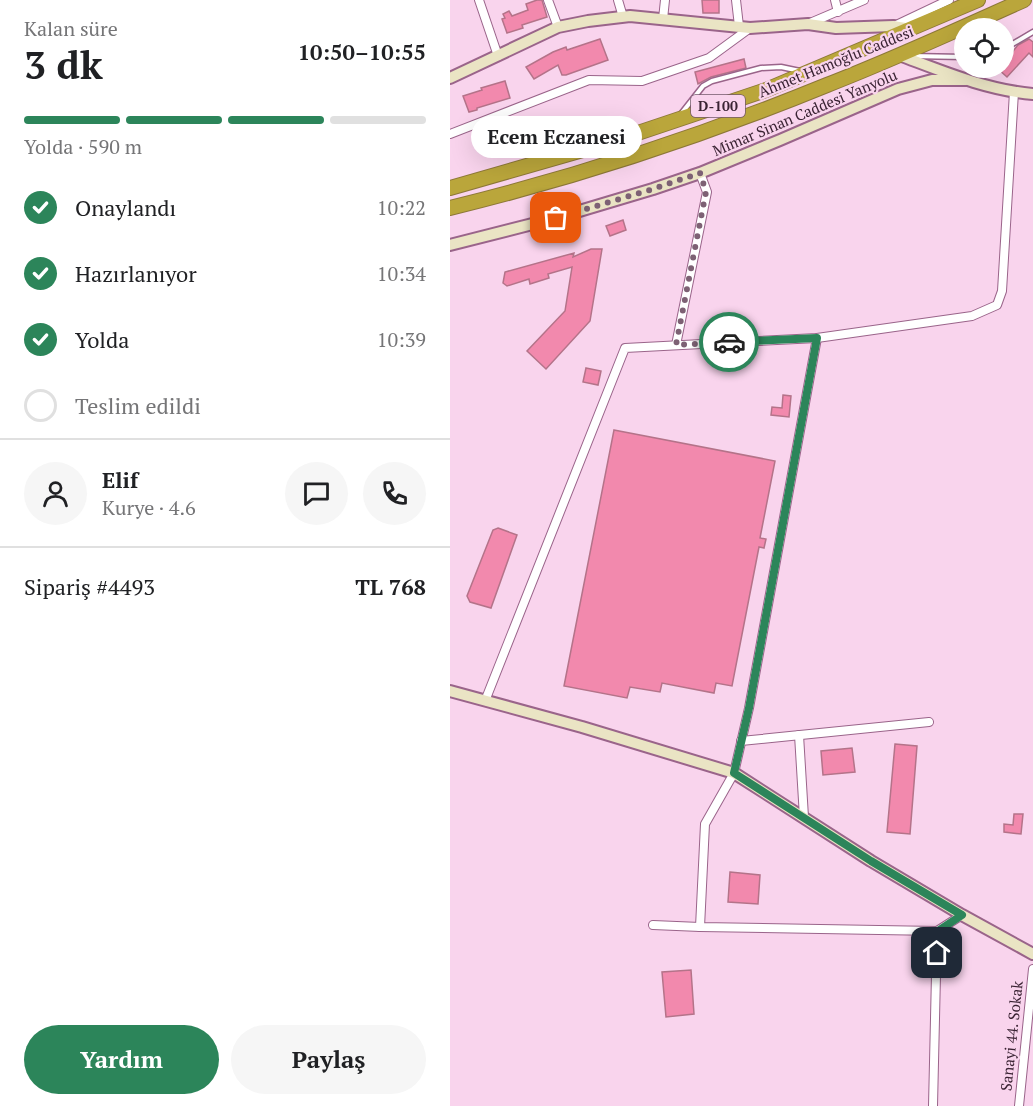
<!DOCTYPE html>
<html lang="tr">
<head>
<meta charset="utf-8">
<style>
	body { margin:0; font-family:"PT Serif",serif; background:#f6f6f6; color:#202124; height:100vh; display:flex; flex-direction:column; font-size:22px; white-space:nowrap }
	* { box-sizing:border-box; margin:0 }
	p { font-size:20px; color:#757577 }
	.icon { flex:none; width:33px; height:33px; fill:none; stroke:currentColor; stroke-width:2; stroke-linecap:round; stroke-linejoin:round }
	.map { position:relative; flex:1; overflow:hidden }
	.details { display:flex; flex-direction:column; background:#fff; width:450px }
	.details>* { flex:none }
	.tools { position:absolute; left:504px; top:18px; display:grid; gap:12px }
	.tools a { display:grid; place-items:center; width:60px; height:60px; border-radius:50%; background:#fff; box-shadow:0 6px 24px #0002; font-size:30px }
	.pin { position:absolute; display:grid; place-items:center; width:51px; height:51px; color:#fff; margin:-26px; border-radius:12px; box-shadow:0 3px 9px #0006 }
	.courier { position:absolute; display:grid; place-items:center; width:60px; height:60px; margin:-30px; border:4px solid #2c855a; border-radius:50%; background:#fff; color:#222; box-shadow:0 2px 8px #0007 }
	.bubble { position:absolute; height:42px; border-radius:21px; background:#fff; box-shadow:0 6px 24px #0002; font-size:20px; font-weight:700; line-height:42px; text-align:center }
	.summary em { font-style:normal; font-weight:700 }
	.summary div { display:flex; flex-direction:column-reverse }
	.summary { display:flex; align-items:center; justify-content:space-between; height:102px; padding:0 24px }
	h1 { font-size:39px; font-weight:700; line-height:45px }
	.bar { display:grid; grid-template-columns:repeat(4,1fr); gap:9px 6px; align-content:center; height:72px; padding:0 24px }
	.bar i { height:8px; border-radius:4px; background:#e0e0e0 }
	.bar .active { background:#2c855a }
	.bar p { grid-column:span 4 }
	.line { display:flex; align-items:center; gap:15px; padding:0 24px; border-top:2px solid #e0e0e0 }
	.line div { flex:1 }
	.round { display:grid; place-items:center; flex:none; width:63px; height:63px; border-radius:32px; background:#f6f6f6 }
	ol { padding:0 24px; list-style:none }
	li { display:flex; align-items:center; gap:18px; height:66px }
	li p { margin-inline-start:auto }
	li .icon { padding:6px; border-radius:50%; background:#2c855a; color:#fff; stroke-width:4 }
	li:last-child { color:#757577 }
	li i { width:33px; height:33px; border:3px solid #e0e0e0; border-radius:50% }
	.button { display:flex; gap:12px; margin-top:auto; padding:12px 24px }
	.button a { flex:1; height:69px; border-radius:36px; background:#2c855a; color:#fff; font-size:24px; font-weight:700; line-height:69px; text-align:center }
	.button a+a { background:#f6f6f6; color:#202124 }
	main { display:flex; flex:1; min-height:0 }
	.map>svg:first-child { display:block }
</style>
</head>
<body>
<main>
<section class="details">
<div class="summary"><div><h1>3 dk</h1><p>Kalan süre</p></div><em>10:50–10:55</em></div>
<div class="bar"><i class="active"></i><i class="active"></i><i class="active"></i><i></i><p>Yolda · 590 m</p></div>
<ol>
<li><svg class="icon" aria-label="check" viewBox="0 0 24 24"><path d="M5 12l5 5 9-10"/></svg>Onaylandı<p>10:22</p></li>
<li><svg class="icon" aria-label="check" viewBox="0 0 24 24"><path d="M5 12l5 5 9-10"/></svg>Hazırlanıyor<p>10:34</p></li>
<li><svg class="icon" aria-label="check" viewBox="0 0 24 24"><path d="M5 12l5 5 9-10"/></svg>Yolda<p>10:39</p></li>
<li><i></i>Teslim edildi</li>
</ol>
<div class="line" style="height:108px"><a class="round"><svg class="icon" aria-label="person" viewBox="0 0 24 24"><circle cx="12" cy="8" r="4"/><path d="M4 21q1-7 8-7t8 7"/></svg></a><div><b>Elif</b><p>Kurye · 4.6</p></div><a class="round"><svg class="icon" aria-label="chat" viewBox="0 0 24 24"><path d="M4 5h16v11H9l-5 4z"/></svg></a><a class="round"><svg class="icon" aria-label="phone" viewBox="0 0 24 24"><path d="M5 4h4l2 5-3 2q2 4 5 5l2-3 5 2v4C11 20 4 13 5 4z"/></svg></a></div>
<div class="line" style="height:78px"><div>Sipariş #4493</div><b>TL 768</b></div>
<div class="button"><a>Yardım</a><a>Paylaş</a></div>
</section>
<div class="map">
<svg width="583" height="1106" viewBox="0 0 583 1106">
	<rect width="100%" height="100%" fill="#f9d4ed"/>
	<!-- building -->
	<g fill="#f289ad" stroke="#b47389" stroke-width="1.5">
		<polygon points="87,0 92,0 97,17 72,25 73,28 57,33 52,19 55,18 53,14 59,11 62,16 78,10 76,4"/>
		<polygon points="252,0 269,0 269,13 253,13"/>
		<polygon points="150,39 158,60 116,75 112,75 108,65 84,79 76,67 103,52 116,47 117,50"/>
		<polygon points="579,39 583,42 583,57 579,53 557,77 547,68 554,68 554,62 568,45"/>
		<polygon points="294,59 296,68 261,77 248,84 245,72"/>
		<polygon points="55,81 60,98 27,108 27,110 19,112 13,96 32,90 31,88"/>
		<polygon points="173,220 176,230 160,236 156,226"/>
		<polygon points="141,249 152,249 140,321 96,369 77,351 115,311 122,267 98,274 99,278 80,284 79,279 57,286 53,283 55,272 124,253 123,257"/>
		<polygon points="136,368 151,371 148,385 133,382"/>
		<polygon points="333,395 341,396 339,417 321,415 322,407 332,408"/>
		<polygon points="164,430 325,461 310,538 316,539 314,548 309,547 282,686 266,683 264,693 212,683 210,692 180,687 177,698 114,686"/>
		<polygon points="48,528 67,535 41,608 20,602 17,596 43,530"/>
		<polygon points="445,744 467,746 460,834 437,832"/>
		<polygon points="402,748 405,772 373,775 371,751"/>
		<polygon points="564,814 573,814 571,834 554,832 554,824 563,825"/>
		<polygon points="280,872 310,875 308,904 278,902"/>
		<polygon points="241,970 244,1014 216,1017 212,972"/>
	</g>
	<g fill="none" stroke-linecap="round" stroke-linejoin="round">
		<!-- lane casing -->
		<g stroke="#9a648a" stroke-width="7">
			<g id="lane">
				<polyline points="554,49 583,32"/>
				<polyline points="461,56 514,57"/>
				<polyline points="231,114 253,86 262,81 311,68 331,67 350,71"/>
			</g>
		</g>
		<!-- street casing -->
		<g stroke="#9a648a" stroke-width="10">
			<g id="street">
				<polyline points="29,0 48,56"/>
				<polyline points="98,0 108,27"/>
				<polyline points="168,0 173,17"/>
				<polyline points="286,0 289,26"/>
				<polyline points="385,0 388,12"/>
				<polyline points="213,19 215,0"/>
				<polyline points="360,23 414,0"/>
				<polyline points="444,26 499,0"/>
				<polyline points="0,134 139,80 192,81 259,58 300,28"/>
				<polyline points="226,345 257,192 250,173"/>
				<polyline points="35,701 175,348 367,338 522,316 547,305 552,291 564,92"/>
				<polyline points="349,735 354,817"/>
				<polyline points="291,741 479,722"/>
				<polyline points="203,925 250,927 487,931 512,915"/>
				<polyline points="250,927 255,824 284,773 299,708 367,338"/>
				<polyline points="483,1106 487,931"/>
				<polyline points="569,1106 583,969"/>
			</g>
		</g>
		<!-- secondary casing -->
		<g stroke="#9a648a" stroke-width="14">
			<g id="secondary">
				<path d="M449,55c43,16 87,35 134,39"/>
				<polyline points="0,78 108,27 138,21 180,16 300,28 358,24 386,28 443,26 461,29"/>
				<polyline points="0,245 106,218 203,189 250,173 330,140 448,89 482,80 516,80"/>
				<polyline points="0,691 132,727 284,773 421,861 512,915 583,954"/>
			</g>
		</g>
		<!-- highway casing -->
		<g stroke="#8d7838" stroke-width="16">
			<g id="highway">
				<polyline points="0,188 164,141 316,90 528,0"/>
				<path d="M0,208c127,-31 257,-74 377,-123 67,-26 132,-56 197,-85"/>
			</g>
		</g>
		<!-- lane -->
		<use href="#lane" stroke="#fff" stroke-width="4"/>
		<!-- street -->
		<use href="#street" stroke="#fff" stroke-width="8"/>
		<!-- secondary -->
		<use href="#secondary" stroke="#eae4c4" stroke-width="10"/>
		<!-- highway -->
		<use href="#highway" stroke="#baa63b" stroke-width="14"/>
	</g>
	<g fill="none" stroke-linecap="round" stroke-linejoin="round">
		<!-- done -->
		<polyline stroke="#7d6174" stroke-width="6" stroke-dasharray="0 10.8" points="106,218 203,189 250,173 256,192 226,345 279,342"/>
		<!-- route -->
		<polyline stroke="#2c855a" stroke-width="8" points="279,342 367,338 299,708 284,773 421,861 512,915 488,931 487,953"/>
	</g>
	<g text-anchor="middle" stroke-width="4.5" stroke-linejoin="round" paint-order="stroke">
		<!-- shield labels -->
		<rect fill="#f9d4ed" stroke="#73586b" stroke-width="1.5" x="241" y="95" width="54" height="22" rx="4.5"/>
		<g font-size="14" font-weight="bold" fill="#3a2333">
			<text x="268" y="111">D-100</text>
		</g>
		<!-- street labels -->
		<g font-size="15" fill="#3a2333" stroke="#f9d4ed">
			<text transform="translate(386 62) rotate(-22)" y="5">Ahmet Hamoğlu Caddesi</text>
			<text transform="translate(355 113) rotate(-23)" y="5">Mimar Sinan Caddesi Yanyolu</text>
			<text transform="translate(562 1036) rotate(-84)" y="5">Sanayi 44. Sokak</text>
		</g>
	</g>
</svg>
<div class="tools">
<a><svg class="icon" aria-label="locate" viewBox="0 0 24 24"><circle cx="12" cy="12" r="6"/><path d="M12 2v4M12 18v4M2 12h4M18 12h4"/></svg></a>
</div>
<div class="pin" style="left:106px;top:218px;background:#ea580c"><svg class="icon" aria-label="bag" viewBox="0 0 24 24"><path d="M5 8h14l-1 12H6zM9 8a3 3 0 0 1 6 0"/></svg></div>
<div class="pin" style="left:487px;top:953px;background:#1f2937"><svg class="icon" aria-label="home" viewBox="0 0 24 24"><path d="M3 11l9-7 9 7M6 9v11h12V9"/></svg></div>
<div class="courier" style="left:279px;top:342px"><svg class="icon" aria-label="car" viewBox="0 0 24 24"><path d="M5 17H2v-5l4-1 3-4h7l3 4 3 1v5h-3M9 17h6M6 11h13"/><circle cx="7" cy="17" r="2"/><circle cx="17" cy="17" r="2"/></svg></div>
<div class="bubble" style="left:21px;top:116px;width:171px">Ecem Eczanesi</div>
</div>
</main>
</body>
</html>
